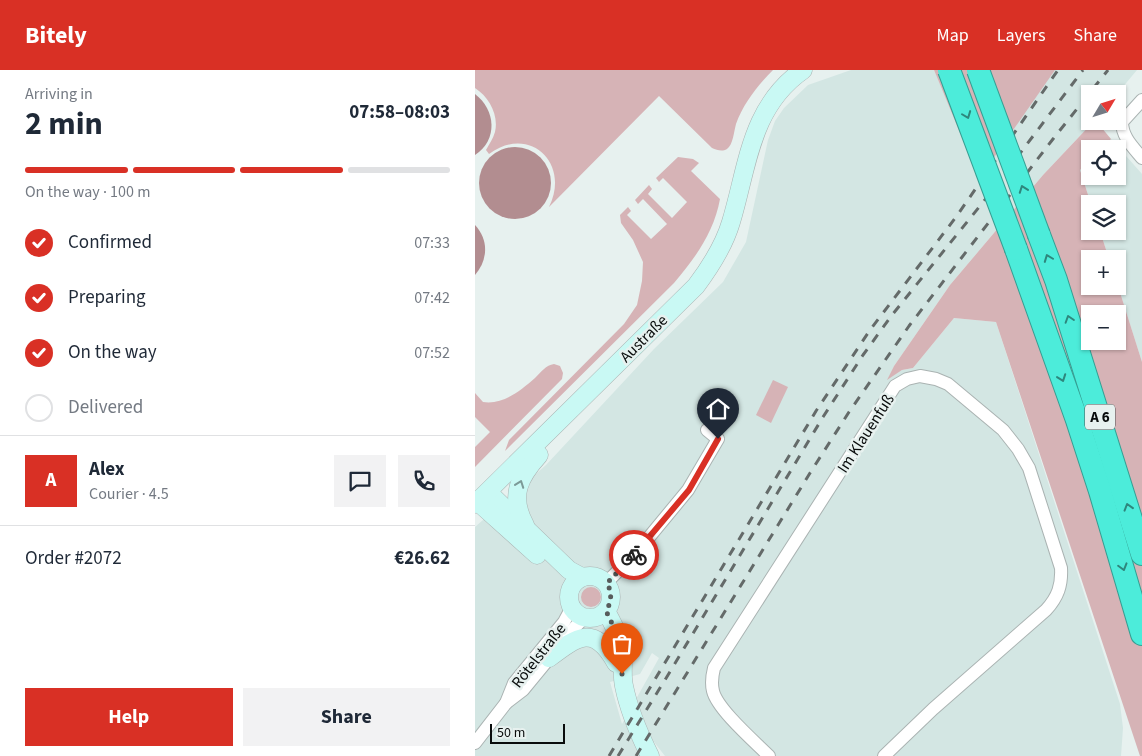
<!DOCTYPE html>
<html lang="en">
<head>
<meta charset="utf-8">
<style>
	body { margin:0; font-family:"Source Sans 3",sans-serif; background:#f2f2f3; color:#1f2937; height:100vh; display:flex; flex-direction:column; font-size:19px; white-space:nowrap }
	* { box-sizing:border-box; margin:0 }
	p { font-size:16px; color:#747a83 }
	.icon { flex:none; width:28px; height:28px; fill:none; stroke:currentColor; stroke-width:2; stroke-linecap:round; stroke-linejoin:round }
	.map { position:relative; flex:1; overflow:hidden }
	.details { display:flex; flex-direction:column; background:#fff; width:475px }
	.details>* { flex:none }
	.needle { width:32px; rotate:52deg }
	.controls { position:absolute; left:606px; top:15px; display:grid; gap:10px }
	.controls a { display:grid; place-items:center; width:45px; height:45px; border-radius:0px; background:#fff; box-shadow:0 1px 4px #0004; font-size:25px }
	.scale { position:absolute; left:15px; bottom:12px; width:75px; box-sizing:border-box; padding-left:5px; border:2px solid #090c0c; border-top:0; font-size:14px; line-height:18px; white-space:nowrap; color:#090c0c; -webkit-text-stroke:4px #e7f1ef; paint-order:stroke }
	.pin { position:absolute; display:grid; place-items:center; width:42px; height:42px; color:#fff; margin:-51px -21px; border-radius:50% 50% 50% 0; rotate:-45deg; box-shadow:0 0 5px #0007 }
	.pin .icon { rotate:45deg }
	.courier { position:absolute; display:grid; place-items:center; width:50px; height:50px; margin:-25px; border:4px solid #d93025; border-radius:50%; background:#fff; color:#222; box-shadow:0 1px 6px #0007 }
	.head em { font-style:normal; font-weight:700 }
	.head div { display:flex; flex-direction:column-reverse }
	.head { display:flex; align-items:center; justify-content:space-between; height:85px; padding:0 25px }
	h1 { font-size:32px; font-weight:700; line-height:38px }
	.bar { display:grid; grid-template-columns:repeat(4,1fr); gap:8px 5px; align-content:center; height:60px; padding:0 25px }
	.bar i { height:6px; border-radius:4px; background:#e0e1e3 }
	.bar .current { background:#d93025 }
	.bar p { grid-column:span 4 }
	.line { display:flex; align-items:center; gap:12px; padding:0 25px; border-top:1px solid #e0e1e3 }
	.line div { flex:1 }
	.round { display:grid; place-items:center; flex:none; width:52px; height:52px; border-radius:0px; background:#f2f2f3 }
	ol { padding:0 25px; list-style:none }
	li { display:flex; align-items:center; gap:15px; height:55px }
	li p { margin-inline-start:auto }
	li .icon { padding:5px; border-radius:50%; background:#d93025; color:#fff; stroke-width:4 }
	li:last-child { color:#747a83 }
	li i { width:28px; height:28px; border:2px solid #e0e1e3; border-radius:50% }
	.action { display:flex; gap:10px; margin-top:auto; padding:10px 25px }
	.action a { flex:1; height:58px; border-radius:0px; background:#d93025; color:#fff; font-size:20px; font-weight:700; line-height:58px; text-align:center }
	.action a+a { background:#f2f2f3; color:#1f2937 }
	header { display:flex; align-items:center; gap:30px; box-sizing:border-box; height:70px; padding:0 25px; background:#d93025; color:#fff }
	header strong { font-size:24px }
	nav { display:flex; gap:28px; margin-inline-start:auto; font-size:18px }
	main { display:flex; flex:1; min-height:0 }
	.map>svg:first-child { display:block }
</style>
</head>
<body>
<header>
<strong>Bitely</strong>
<nav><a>Map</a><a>Layers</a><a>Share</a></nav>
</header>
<main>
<section class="details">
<div class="head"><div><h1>2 min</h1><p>Arriving in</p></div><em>07:58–08:03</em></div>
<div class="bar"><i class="current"></i><i class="current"></i><i class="current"></i><i></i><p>On the way · 100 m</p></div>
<ol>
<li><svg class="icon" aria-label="check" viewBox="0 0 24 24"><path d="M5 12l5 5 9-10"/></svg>Confirmed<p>07:33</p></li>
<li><svg class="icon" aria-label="check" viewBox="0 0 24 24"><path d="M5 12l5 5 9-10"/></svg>Preparing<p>07:42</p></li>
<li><svg class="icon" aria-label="check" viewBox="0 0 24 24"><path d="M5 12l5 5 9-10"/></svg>On the way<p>07:52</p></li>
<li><i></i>Delivered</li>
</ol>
<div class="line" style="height:90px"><b class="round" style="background:#d93025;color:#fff">A</b><div><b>Alex</b><p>Courier · 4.5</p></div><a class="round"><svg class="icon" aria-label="chat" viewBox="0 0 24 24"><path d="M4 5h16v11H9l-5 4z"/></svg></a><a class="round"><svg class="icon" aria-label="phone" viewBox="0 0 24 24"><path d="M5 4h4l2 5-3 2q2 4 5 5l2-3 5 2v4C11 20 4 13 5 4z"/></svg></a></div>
<div class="line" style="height:65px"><div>Order #2072</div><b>€26.62</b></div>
<div class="action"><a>Help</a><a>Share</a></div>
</section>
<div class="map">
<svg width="667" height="686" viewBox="0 0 667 686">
	<rect width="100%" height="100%" fill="#e7f1ef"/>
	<!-- built -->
	<g fill="#d3e6e3" fill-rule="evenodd">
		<path d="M376,0h83l43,104 77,-104h83l-20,24h-27v27h4l-51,54 -93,110 -56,81 -6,13 14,-9 11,-2 41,-50 42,4 124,382 3,24 -2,28h-456l-11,-14 -10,14h-169v-229l71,-62 108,-116 69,-67 23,-40 22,-102 7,-19 9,-13 24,-23zM177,583l7,5 -37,66 -12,-42 30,-8z"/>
		<polygon points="636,69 667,104 667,292 643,216 642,189 634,189 625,161 642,161 642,134 616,134 605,100 615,90 615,106 642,106 642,79 626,79"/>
	</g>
	<!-- green -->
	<g fill="#d6b3b6" fill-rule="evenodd">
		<path d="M0,0h298c-15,15 -30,34 -37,54 -2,7 -3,21 -9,25 -5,3 -10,1 -15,-1l-53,-52 -110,111c22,-44 -20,-83 -60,-53l-3,-4c3,-6 7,-11 9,-18 4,-17 -6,-35 -20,-44z"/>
		<polygon points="459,0 580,0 504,109"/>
		<path d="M619,51h2l15,18 -10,10h-11v11l-10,10 11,34 -1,27h10l9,28h-19v27h28l24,76v394h-2l-144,-434 -42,-4 -41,50 -11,2 -15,10 7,-14 56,-81 93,-110zM615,244h27v27h-27z"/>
		<path d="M203,87l15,2 6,4 -8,8 29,28c-6,33 -24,58 -46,84l-169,168 4,-11 115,-116 13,-19 5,-24 1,-19 -10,-22 -12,-17 -1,-8 8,-8 3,4 -4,4 24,24 16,-15 -24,-25 -5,5 -3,-4 14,-15 3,4 -4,5 24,24 15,-16 -24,-24 -4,4 -3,-4z"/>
		<path d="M79,294l6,2 3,7 -1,6 -87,88v-20l15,-15 -15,-15v-24l8,9c20,3 37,-11 52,-24 6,-6 11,-13 19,-14z"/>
		<polygon points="298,310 313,317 296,353 281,345"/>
		<circle cx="116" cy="527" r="10"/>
	</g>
	<!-- water -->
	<g fill="#b28d90">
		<path d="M0,24c21,16 23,46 0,61z"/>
		<circle cx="40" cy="113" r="36"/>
		<path d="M0,155c14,15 13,35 0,50z"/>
	</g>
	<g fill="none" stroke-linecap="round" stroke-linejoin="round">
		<!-- street casing -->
		<g stroke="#aab3b2" stroke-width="14">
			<g id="street">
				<path d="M667,30l-20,22c0,15 11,25 20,36"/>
				<polyline points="131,513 161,483 213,420 243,369 232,360"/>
				<polyline points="31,633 48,620 99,558 109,548"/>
				<polyline points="0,673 31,633 39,613 89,552 97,537"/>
				<path d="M294,686c-14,-14 -52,-47 -56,-65 -2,-8 -1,-15 1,-23l181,-282 12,-7 13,-3 16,3 12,5 55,46 15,19 11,19 32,100c1,17 -3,29 -15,42l-113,99 -49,47"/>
			</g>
		</g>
		<!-- secondary casing -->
		<g stroke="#aab3b2" stroke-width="19">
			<g id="secondary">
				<polyline points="13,422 94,500 107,507"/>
				<polyline points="3,432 62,485"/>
				<path d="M0,434l221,-218c15,-20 28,-40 35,-64 17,-56 19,-115 72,-152"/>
				<path d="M50,455c-16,-29 -6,-48 14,-70"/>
				<circle cx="115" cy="527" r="21"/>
				<path d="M131,541c8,15 17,31 17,48 0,9 -1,18 1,27 5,25 15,48 26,70"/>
				<path d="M74,588c29,-22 45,-34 67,5"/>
			</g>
		</g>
		<!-- highway casing -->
		<g stroke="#359e92" stroke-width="24">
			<g id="highway">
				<polyline points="564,165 581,210 667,484"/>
				<polyline points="541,179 602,350 625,421 667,564"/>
			</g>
		</g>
		<!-- street -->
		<use href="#street" stroke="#fff" stroke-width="12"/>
		<!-- secondary -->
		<use href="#secondary" stroke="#c9f9f4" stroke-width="18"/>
		<!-- highway -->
		<use href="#highway" stroke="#4cecda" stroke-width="22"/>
		<!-- rail -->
		<g stroke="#646a69" stroke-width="3" stroke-dasharray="9 9" stroke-linecap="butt">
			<polyline points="134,686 341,341 395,260 481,147 583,0"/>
			<polyline points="143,686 193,605 348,347 388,285 417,245 509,131 608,0"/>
			<polyline points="161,686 335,403 374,342 434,256 578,69 633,0"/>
		</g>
		<!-- highway-bridge casing -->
		<g stroke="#359e92" stroke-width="24" stroke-linecap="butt">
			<g id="highway-bridge">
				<polyline points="474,0 541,179"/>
				<polyline points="503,0 564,165"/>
			</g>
		</g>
		<!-- highway-bridge -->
		<use href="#highway-bridge" stroke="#4cecda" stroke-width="22"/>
	</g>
	<!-- one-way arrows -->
	<defs><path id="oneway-chevron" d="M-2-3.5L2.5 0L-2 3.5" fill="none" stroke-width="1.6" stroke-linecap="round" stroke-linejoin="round" transform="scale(1.25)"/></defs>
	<g stroke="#2e877d">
		<use href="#oneway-chevron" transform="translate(492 45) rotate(69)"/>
		<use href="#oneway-chevron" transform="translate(548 119) rotate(-110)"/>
		<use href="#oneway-chevron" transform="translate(573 188) rotate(-111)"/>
		<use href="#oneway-chevron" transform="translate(594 249) rotate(-108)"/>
		<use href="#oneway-chevron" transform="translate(587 308) rotate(70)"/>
		<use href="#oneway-chevron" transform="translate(653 437) rotate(-107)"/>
		<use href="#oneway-chevron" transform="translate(648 497) rotate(74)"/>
	</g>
	<use stroke="#7c9a97" href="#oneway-chevron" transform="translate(45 414) rotate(-70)"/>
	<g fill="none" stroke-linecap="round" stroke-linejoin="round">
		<!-- done -->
		<path stroke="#575c5b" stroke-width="5" stroke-dasharray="0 9" d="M147,604c2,-25 -5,-41 -16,-63 6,-10 6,-18 1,-28l27,-28"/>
		<!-- route -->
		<polyline stroke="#d93025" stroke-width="6" points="159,485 214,420 243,369"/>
	</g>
	<g text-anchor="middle" stroke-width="5" stroke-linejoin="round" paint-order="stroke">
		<!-- shield labels -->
		<rect fill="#e7f1ef" stroke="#4c5150" stroke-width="1" x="610" y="334.5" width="30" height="25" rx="4"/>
		<g font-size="15" font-weight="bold" fill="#090c0c">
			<text x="625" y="352">A 6</text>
		</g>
		<!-- street labels -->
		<g font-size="16" fill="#090c0c" stroke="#e7f1ef">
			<text transform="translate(168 268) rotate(-45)" y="6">Austraße</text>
			<text transform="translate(390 363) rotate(-57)" y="6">Im Klauenfuß</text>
			<text transform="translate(63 585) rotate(-52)" y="6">Rötelstraße</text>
		</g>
	</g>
</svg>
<div class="controls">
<a><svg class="needle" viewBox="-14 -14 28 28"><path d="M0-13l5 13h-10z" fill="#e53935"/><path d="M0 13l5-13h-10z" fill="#747a83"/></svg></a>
<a><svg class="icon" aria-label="locate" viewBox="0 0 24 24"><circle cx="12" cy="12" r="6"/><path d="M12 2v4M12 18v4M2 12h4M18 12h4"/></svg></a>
<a><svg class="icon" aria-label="layers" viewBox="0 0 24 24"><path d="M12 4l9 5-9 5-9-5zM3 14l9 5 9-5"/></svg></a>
<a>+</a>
<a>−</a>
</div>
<div class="scale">50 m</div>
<div class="pin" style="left:147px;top:604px;background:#ea580c"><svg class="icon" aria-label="bag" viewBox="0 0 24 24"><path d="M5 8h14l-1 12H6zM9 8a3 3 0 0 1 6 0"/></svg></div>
<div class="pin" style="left:243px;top:369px;background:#1f2937"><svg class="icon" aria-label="home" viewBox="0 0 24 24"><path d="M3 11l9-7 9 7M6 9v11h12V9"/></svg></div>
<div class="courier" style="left:159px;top:485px"><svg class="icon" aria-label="bike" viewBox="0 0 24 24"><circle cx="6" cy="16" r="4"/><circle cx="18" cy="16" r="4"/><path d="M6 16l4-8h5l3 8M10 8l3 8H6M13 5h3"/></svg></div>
</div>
</main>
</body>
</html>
